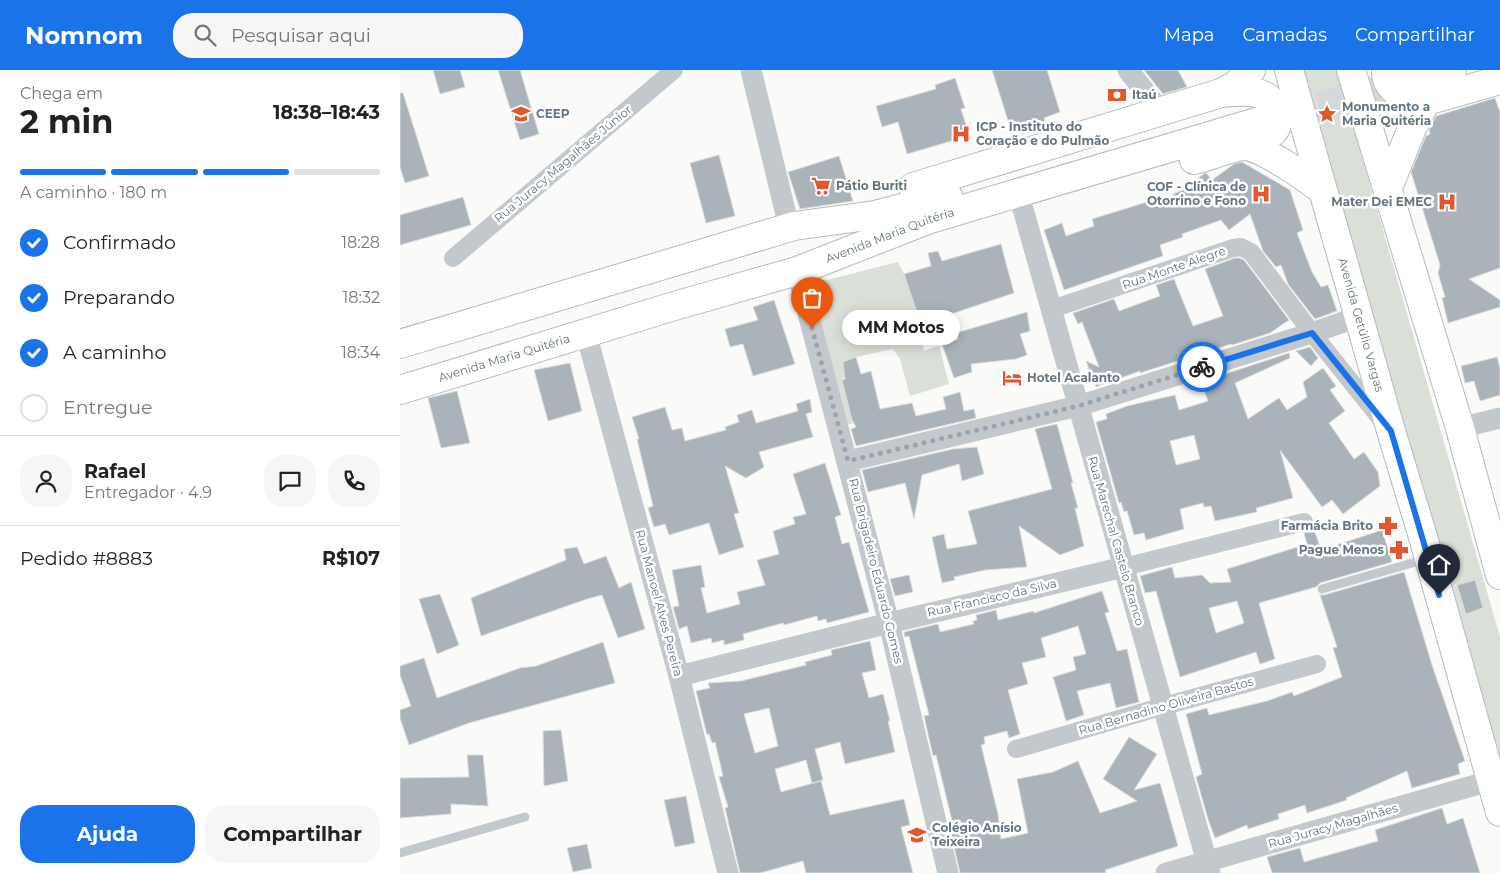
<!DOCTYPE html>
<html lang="pt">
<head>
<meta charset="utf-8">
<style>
	body { margin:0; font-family:Montserrat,sans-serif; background:#f6f6f6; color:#222; height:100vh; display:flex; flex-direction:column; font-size:19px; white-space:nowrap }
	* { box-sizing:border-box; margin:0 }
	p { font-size:16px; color:#767676 }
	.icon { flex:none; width:28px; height:28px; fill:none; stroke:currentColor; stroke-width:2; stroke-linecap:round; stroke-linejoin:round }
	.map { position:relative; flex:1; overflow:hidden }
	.drawer { display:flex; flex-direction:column; background:#fff; width:400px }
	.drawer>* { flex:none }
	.pin { position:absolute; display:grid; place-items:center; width:42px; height:42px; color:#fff; margin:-51px -21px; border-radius:50% 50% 50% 0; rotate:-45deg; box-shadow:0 0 5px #0007 }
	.pin .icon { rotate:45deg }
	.courier { position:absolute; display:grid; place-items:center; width:50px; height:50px; margin:-25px; border:4px solid #1a73e8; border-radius:50%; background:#fff; color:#222; box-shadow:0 1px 6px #0007 }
	.bubble { position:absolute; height:35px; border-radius:18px; background:#fff; box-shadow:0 2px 12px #0003; font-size:16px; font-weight:700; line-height:35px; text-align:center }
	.headline em { font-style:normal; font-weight:700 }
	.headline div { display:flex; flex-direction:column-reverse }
	.headline { display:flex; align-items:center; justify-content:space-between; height:85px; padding:0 20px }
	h1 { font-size:32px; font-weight:700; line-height:38px }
	.bar { display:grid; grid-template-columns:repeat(4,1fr); gap:8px 5px; align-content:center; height:60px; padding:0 20px }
	.bar i { height:6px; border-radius:4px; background:#e0e0e0 }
	.bar .current { background:#1a73e8 }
	.bar p { grid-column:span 4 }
	.line { display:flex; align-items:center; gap:12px; padding:0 20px; border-top:1px solid #e0e0e0 }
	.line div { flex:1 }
	.round { display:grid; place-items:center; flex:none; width:52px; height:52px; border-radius:20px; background:#f6f6f6 }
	ol { padding:0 20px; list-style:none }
	li { display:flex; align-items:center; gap:15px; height:55px }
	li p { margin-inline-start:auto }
	li .icon { padding:5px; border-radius:50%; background:#1a73e8; color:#fff; stroke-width:4 }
	li:last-child { color:#767676 }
	li i { width:28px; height:28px; border:2px solid #e0e0e0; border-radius:50% }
	.action { display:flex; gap:10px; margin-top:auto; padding:10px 20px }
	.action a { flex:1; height:58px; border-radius:20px; background:#1a73e8; color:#fff; font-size:20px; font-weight:700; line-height:58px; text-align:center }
	.action a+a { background:#f6f6f6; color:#222 }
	header { display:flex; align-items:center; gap:30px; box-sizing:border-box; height:70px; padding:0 25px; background:#1a73e8; color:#fff }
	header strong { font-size:24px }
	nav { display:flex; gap:28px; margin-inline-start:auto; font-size:18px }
	.search { width:350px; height:45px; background:#f6f6f6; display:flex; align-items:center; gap:12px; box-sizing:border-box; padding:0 18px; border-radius:20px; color:#767676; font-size:19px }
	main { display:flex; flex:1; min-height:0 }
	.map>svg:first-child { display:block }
</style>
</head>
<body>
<header>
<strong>Nomnom</strong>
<div class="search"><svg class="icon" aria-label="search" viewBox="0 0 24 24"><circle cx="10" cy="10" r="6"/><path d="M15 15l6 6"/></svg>Pesquisar aqui</div>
<nav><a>Mapa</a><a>Camadas</a><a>Compartilhar</a></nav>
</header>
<main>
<section class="drawer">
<div class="headline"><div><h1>2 min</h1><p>Chega em</p></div><em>18:38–18:43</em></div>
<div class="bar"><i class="current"></i><i class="current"></i><i class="current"></i><i></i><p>A caminho · 180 m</p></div>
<ol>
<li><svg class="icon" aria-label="check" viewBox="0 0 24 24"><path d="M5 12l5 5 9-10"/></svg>Confirmado<p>18:28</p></li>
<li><svg class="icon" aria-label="check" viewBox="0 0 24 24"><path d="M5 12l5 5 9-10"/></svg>Preparando<p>18:32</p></li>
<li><svg class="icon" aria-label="check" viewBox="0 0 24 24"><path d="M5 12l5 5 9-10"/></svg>A caminho<p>18:34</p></li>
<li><i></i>Entregue</li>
</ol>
<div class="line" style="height:90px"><a class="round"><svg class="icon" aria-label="person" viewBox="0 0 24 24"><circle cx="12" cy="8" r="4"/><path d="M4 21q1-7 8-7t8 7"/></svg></a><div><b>Rafael</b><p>Entregador · 4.9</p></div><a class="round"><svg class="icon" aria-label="chat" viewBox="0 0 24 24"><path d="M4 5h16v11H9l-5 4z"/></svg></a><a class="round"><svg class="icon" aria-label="phone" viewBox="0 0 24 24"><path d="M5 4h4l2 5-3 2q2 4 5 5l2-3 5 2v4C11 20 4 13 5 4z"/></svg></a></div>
<div class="line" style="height:65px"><div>Pedido #8883</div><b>R$107</b></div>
<div class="action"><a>Ajuda</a><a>Compartilhar</a></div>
</section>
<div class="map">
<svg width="1100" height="803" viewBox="0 0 1100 803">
	<rect width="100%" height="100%" fill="#fafaf8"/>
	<!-- green -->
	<g fill="#dadfd7">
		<polygon points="897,0 937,0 1100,567 1100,688 1097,687"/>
		<polygon points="498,192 504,204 521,254 519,262 524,281 539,276 549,314 510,326 500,289 493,279 456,287 443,292 445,304 442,310 450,338 452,354 442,355 407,215"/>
	</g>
	<!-- building -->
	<g fill="#aab3b9" stroke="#dcdcda" fill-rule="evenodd">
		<polygon points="33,0 60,0 65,17 40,24"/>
		<polygon points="98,0 120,0 139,64 120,70"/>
		<polygon points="592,0 647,0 660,42 644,48 646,56 621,64 618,54 610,57"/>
		<polygon points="744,0 778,0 787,17 763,24"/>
		<polygon points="555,8 565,38 561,39 569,64 548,72 507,84 498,52 482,57 476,36 536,19 535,15"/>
		<polygon points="0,23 3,23 29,106 5,113 0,97"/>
		<polygon points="1095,28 1100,42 1100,198 1069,209 1100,230 1100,237 1048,253 1042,228 1045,227 1038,203 1040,195 1011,102 1026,66 1030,64 1029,60 1036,46"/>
		<polygon points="319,85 335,146 306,153 290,93"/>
		<polygon points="439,86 453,131 400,139 388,102"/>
		<polygon points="842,92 890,120 903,160 897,163 912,202 921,217 928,215 937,241 915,249 888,214 881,195 876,197 863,181 850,144 829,160 821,150 782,164 783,167 760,175 763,186 664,220 644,160 662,153 666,166 694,156 692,149 747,132 748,135 774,126 773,124 783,120 805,103 806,103 812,110 834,94"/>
		<polygon points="63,127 71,155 0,175 0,145"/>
		<polygon points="601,174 614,223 521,254 504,204 531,196 528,183 538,181 542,191"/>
		<polygon points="835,188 839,188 844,190 889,250 870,263 832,275 831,274 740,303 740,301 696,317 686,291 699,297 682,252 678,254 673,243 714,229 719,241 760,226 756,215 774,209 793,256 823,246 805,199"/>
		<polygon points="374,230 395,294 353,306 343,274 330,277 325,259 358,250 353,237"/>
		<polygon points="627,242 630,261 620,264 627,285 616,289 571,294 572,302 554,308 542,274 558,269 556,263"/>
		<polygon points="910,277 918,288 911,296 896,281"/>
		<path d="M889,283l1,5 -55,25 13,36 31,-21 8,12 20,-13 -4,-15 20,-14 13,18 -6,4 15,21 -16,12 25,36 10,-7 14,20 2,14 -37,28 -11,-14 -10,7 -42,-57 13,48 -37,10 1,4 -42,9 -4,-15 -7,1 -1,-4 -23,6 4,20 -38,11 -2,-7 -10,2 -7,-24 -3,1 -3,-10 -2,1 -23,-81 11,-3 -1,-5 21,-8 48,-11 4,15 29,-9 -7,-19zM794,365l6,24 -24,6 -6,-24z"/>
		<polygon points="456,287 461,304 471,301 480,339 512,333 516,346 546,339 543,327 560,322 564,341 574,339 576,348 456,376 451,359 456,357 452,350 442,310 445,309 443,292"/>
		<polygon points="1097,287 1100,298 1100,325 1080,331 1074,311 1065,313 1061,296"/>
		<polygon points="170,293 182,341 148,351 134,300"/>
		<polygon points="57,321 70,373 41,378 28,328"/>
		<polygon points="410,329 412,342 406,344 413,367 359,382 364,397 346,408 325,396 339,443 334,444 344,477 319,485 309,453 269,465 265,454 254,457 248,438 253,436 237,369 239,369 232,347 265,337 272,360 282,358 285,371 326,360 325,357 339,352 337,345 352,340 356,353 398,341 396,334"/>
		<polygon points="657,354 673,413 671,413 678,438 675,438 684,476 660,485 619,456 627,497 585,500 554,507 555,510 542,513 532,467 544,464 547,479 577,474 568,441 652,419 635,359"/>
		<polygon points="577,377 584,404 562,411 559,394 522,405 514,449 505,413 468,422 462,400 553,379"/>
		<polygon points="425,393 441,445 435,447 442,474 449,472 469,542 427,553 426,549 418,551 417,546 384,555 383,553 343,564 344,570 324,575 324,570 312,573 311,568 291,573 287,556 279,559 273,537 279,536 272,500 301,495 305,517 301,518 307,543 340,534 337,522 365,515 357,490 379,484 373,461 395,454 393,447 406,444 393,404"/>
		<path d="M913,456l8,24 61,-20 10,32 -72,21 -4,4 -57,16 16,56 -15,5 -4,-12 -76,25 -24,-86 -11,2 -5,-17 32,-9 3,11 27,-3 8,8 21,-1 -4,-13 80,-25 -3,-11 7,-3zM837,531l7,22 -28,10 -7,-25z"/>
		<polygon points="177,477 184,494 206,486 219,518 231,512 245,559 218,568 202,525 187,529 81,566 71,528 166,490 164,479"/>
		<polygon points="1004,502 1032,595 1065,691 1058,694 1060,704 1012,718 1007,701 946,728 947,730 907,743 905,735 878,744 879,749 848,759 847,755 815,768 808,749 796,707 802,704 786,644 807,638 809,645 867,631 892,622 894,626 942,607 933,578 937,577 920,525 924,525"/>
		<polygon points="509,505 513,522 495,526 490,509"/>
		<polygon points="1075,510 1083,538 1066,544 1057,515"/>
		<polygon points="702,521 709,542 705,543 717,581 727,579 739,632 716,638 710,613 677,621 684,645 666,651 653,607 676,600 673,587 686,584 678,556 641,568 646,587 622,593 628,614 608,620 620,664 609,668 607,661 584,667 585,674 581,675 598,744 601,769 628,763 617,709 653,702 678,691 700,743 737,731 703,709 729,667 757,684 734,720 760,713 778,776 705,800 706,803 560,803 550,759 554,759 536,685 533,686 524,646 529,645 509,566 505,567 504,562 538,554 540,562 574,554 573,551 577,550 576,545 596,540 598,550 634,541 634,543"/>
		<polygon points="40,524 59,575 37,584 19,529"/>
		<path d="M470,571l6,29 -14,3 7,25 14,-4 7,27h-2l7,31 -50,12 -5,-22 -25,7 8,31 -11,3 -6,-23 -31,9 6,23 40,-11 9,34 74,-16 6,26 -9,2 12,46h-107l-3,-12 -43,12h-20l-15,-65 3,-1 -9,-30 4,-1 -8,-34 -3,1 -3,-9 -2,1 -11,-44 14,-3 -2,-5 33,-2 65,-16 -1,-3 27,-7 -1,-5zM369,638l9,38 -23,7 -11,-39z"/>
		<polygon points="203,572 215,613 69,653 9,675 0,648 0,640 11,636 0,605 0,596 24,588 37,628 120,598 136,596"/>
		<polygon points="161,660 168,711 144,716 143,661"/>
		<polygon points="67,685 83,685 88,736 51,734 51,744 0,748 0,708 69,707"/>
		<polygon points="286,726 295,773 275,777 264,730"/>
		<polygon points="1042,738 1047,754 1063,748 1080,803 872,803 867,787 900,778 904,792 978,771 975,760"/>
		<polygon points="187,774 192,798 173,802 167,778"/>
	</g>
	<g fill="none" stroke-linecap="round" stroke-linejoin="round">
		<!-- primary-tunnel -->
		<polyline stroke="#d5d9db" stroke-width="28" stroke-dasharray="28 14" stroke-linecap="butt" points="878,46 1004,13"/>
		<!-- primary casing -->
		<g stroke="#b5babe" stroke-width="30">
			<g id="primary">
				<path id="s1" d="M889,0l102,361 32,106 77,275"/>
				<polyline points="951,0 1060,358 1100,505"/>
				<path d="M986,0c-1,23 22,27 40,31"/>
				<polyline points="1004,13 1052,0"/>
				<path d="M821,23c20,-2 52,-6 56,21 1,7 1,13 -4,18"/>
				<path d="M794,90c13,-3 38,-13 49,-14 17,-1 65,33 79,44"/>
				<polyline points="513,117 821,23 836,15 851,0"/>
				<polyline points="988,118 1012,58 1026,31 1100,10"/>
				<polyline points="0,274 394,156 475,145 548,126"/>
				<path id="s2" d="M0,320l271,-83 126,-36 133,-52 337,-100"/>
			</g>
		</g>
		<!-- service -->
		<g stroke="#c3c8cc" stroke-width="9">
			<polyline points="922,519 1026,489"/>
			<polyline points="0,783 125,747"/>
		</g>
		<!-- minor -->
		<g stroke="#c3c8cc" stroke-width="18">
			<polyline points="53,188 274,0"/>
			<polyline points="652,239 833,178 841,177 851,182 912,263 984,353"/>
			<polyline points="724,497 904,452"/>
			<polyline points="616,679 764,636 917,594"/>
		</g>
		<!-- tertiary -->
		<g stroke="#c3c8cc" stroke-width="21">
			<polyline points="351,0 389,157"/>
			<polyline points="728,0 761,42"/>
			<polyline points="623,139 810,803"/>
			<polyline points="397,201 489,553 548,803"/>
			<polyline points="186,263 279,606 328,803"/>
			<polyline points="1060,358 1100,348"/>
			<polyline points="448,391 678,336 912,263 958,247"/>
			<polyline points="279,606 489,553 724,497"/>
			<polyline points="766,803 1100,708"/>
		</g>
		<!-- primary -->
		<use href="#primary" stroke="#fff" stroke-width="28"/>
	</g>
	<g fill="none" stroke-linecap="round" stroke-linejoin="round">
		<!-- done -->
		<polyline stroke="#99a4ac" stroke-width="5" stroke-dasharray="0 9" points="412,258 448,391 678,336 802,297"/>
		<!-- route -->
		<polyline stroke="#1a73e8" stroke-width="6" points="802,297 912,263 991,361 1039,525"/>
	</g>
	<!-- icons -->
	<defs>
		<g id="bank-bare" transform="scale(1.5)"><path d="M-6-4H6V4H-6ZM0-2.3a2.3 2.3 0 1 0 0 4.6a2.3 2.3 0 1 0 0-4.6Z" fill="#e4572e" stroke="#fff" stroke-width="2.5" paint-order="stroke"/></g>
		<g id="school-bare" transform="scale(1.5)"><path d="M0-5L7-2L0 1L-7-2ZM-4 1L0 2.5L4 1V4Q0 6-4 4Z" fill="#e4572e" stroke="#fff" stroke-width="2.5" paint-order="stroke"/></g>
		<g id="sight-bare" transform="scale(1.5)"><path d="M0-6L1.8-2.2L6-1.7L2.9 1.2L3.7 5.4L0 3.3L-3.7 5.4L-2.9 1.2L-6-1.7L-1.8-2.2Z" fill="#e4572e" stroke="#fff" stroke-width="2.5" paint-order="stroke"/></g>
		<g id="hospital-bare" transform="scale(1.5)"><path d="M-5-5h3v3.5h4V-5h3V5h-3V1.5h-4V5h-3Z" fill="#e4572e" stroke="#fff" stroke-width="2.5" paint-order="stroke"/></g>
		<g id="supermarket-bare" transform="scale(1.5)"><path d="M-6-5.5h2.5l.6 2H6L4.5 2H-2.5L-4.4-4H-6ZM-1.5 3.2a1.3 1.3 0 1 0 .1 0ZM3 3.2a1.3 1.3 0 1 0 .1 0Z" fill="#e4572e" stroke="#fff" stroke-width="2.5" paint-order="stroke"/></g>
		<g id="hotel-bare" transform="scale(1.5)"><path d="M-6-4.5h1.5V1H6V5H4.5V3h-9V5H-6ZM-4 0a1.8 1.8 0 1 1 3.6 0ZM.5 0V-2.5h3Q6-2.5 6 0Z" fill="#e4572e" stroke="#fff" stroke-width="2.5" paint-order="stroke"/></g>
		<g id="pharmacy-bare" transform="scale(1.5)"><path d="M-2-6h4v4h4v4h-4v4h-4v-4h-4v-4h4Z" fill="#e4572e" stroke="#fff" stroke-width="2.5" paint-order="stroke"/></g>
	</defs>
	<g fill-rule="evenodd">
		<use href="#bank-bare" x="717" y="25"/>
		<use href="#school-bare" x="121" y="44"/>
		<use href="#sight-bare" x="927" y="44"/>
		<use href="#hospital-bare" x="561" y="64"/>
		<use href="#supermarket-bare" x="421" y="116"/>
		<use href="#hospital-bare" x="861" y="124"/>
		<use href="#hospital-bare" x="1047" y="132"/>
		<use href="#hotel-bare" x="612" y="308"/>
		<use href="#pharmacy-bare" x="988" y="456"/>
		<use href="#pharmacy-bare" x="999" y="480"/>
		<use href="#school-bare" x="517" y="765"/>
	</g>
	<g text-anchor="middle" stroke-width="5" stroke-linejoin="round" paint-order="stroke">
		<!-- poi labels -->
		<g font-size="12" font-weight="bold" fill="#657683" stroke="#fff" text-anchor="start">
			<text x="732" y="29">Itaú</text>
			<text x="942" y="41">Monumento a<tspan x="942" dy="14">Maria Quitéria</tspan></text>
			<text x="136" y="48">CEEP</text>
			<text x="576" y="61">ICP - Instituto do<tspan x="576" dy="14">Coração e do Pulmão</tspan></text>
			<text x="436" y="120">Pátio Buriti</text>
			<text x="846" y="121" text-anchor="end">COF - Clínica de<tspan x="846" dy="14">Otorrino e Fono</tspan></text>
			<text x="1032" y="136" text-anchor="end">Mater Dei EMEC</text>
			<text x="627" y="312">Hotel Acalanto</text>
			<text x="973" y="460" text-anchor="end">Farmácia Brito</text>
			<text x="984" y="484" text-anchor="end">Pague Menos</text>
			<text x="532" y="762">Colégio Anísio<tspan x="532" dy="14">Teixeira</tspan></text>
		</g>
		<!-- street labels -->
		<g font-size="12" fill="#657683" stroke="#fff">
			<text transform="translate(163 94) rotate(-40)" y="4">Rua Juracy Magalhães Júnior</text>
			<text dy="4" stroke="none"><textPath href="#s2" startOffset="514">Avenida Maria Quitéria</textPath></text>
			<text transform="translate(774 198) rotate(-19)" y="4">Rua Monte Alegre</text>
			<text dy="4" stroke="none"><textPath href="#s1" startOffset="265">Avenida Getúlio Vargas</textPath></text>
			<text dy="4" stroke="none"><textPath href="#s2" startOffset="109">Avenida Maria Quitéria</textPath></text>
			<text transform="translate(716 471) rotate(74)" y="4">Rua Marechal Castelo Branco</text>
			<text transform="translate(476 501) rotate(76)" y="4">Rua Brigadeiro Eduardo Gomes</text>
			<text transform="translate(592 528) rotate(-13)" y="4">Rua Francisco da Silva</text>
			<text transform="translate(259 533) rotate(75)" y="4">Rua Manoel Alves Pereira</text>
			<text transform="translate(766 636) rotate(-16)" y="4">Rua Bernadino Oliveira Bastos</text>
			<text transform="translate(933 756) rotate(-16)" y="4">Rua Juracy Magalhães</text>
		</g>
	</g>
</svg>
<div class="pin" style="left:412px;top:258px;background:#ea580c"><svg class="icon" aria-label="bag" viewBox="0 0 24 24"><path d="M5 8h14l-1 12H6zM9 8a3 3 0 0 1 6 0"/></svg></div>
<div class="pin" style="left:1039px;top:525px;background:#1f2937"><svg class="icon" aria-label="home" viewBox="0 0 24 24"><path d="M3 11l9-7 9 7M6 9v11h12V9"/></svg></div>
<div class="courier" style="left:802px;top:297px"><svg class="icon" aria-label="bike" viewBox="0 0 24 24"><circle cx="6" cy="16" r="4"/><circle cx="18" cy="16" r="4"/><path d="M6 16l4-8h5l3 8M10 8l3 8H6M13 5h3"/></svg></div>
<div class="bubble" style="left:442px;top:240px;width:118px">MM Motos</div>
</div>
</main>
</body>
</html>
